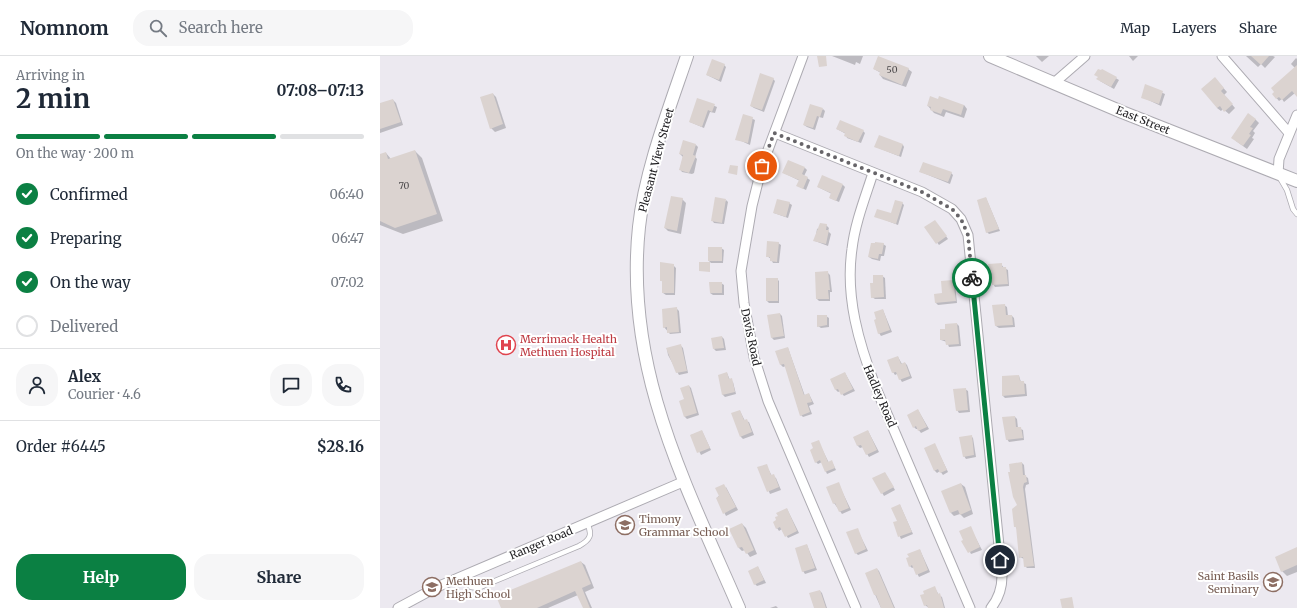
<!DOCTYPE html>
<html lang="en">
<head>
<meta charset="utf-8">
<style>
	body { margin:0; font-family:Merriweather,serif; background:#f6f6f7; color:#1f2937; height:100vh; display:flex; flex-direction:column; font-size:15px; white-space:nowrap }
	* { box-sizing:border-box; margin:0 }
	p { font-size:13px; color:#747a83 }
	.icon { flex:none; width:22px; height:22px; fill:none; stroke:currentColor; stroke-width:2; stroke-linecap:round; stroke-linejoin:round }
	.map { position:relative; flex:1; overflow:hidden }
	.sheet { display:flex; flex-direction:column; background:#fff; width:380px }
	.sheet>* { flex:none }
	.pin { position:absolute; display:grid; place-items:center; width:34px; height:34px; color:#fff; margin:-17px; border:2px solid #fff; border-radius:50%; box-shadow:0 1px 4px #0007 }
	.courier { position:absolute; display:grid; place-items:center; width:40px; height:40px; margin:-20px; border:3px solid #0b8043; border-radius:50%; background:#fff; color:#222; box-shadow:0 1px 5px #0007 }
	.summary em { font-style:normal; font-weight:700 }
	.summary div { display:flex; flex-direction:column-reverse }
	.summary { display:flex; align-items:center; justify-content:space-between; height:68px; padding:0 16px }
	h1 { font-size:26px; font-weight:700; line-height:30px }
	.bar { display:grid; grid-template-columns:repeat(4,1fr); gap:6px 4px; align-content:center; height:48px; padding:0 16px }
	.bar i { height:5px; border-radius:3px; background:#e0e1e3 }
	.bar .selected { background:#0b8043 }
	.bar p { grid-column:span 4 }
	.line { display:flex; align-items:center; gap:10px; padding:0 16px; border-top:1px solid #e0e1e3 }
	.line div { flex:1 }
	.round { display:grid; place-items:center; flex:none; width:42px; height:42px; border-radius:16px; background:#f6f6f7 }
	ol { padding:0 16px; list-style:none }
	li { display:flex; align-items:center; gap:12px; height:44px }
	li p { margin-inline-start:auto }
	li .icon { padding:4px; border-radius:50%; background:#0b8043; color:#fff; stroke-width:4 }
	li:last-child { color:#747a83 }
	li i { width:22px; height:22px; border:2px solid #e0e1e3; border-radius:50% }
	.button { display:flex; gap:8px; margin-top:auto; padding:8px 16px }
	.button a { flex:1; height:46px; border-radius:16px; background:#0b8043; color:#fff; font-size:16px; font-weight:700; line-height:46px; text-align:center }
	.button a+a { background:#f6f6f7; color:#1f2937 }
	header { display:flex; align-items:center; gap:24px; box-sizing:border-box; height:56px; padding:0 20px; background:#fff; border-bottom:1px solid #e0e1e3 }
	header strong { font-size:19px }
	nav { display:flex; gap:22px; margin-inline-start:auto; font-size:14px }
	.search { width:280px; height:36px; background:#f6f6f7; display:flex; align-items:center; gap:10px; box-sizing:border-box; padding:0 14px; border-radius:16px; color:#747a83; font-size:15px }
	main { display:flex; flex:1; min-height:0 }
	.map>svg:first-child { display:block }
</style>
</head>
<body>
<header>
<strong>Nomnom</strong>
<div class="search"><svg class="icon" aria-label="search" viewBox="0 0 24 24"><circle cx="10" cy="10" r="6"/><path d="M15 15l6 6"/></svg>Search here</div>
<nav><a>Map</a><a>Layers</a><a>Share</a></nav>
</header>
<main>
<section class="sheet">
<div class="summary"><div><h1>2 min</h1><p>Arriving in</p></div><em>07:08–07:13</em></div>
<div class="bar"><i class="selected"></i><i class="selected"></i><i class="selected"></i><i></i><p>On the way · 200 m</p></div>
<ol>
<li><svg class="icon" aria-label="check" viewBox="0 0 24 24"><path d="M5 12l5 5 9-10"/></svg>Confirmed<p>06:40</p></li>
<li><svg class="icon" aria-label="check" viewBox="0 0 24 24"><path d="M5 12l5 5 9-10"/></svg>Preparing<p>06:47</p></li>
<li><svg class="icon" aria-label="check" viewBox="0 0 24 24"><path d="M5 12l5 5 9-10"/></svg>On the way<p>07:02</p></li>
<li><i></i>Delivered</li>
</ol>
<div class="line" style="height:72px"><a class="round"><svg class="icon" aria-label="person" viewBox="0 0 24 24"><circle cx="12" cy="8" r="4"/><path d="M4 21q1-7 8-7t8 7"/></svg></a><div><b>Alex</b><p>Courier · 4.6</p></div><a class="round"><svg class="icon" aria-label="chat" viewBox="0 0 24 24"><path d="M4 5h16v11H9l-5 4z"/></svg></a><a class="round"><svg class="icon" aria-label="phone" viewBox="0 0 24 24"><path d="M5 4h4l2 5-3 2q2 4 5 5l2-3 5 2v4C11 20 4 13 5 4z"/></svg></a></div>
<div class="line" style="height:52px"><div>Order #6445</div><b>$28.16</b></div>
<div class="button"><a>Help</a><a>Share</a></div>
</section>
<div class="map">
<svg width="917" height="552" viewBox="0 0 917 552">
	<rect width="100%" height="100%" fill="#ece9f0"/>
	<!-- shadow -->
	<g fill="#0003">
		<polygon points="452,0 483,0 480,8 476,6 475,9"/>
		<polygon points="656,0 669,0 662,6"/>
		<polygon points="749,0 758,0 753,5"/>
		<polygon points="866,0 893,0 895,1 885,12 881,8 878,11"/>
		<polygon points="916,2 917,3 917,14 911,8"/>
		<polygon points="344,9 346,11 341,26 327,19"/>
		<polygon points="494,13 528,13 532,16 526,31 503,23 500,19 501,17"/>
		<polygon points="722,14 739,24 734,33 720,25"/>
		<polygon points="393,23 395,25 384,56 374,52 371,50"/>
		<polygon points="838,26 847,36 844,39 855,52 849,58 843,53 841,55 837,52"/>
		<polygon points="766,30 785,38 781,50 762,41"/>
		<polygon points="917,30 917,39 915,37 904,46 902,43 899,45 893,38"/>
		<polygon points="113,38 116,41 126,72 115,76 111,72"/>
		<polygon points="318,43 337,51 335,57 330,56 324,72 310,66"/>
		<polygon points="13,44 16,47 23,69 0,77 0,48"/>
		<polygon points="584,49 587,53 584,62 566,56 564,61 554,57 548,50"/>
		<polygon points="443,53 445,55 443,62 439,61 435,74 427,71 424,69"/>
		<polygon points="364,59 375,64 370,89 357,83"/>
		<polygon points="875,63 879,67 873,75 875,77 872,82 874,83 867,93 856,85"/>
		<polygon points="457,73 483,75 485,77 481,87 467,82 466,78"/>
		<polygon points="316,89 318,91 315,101 317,103 314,117 312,118 302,116 300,113 303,101 300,98"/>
		<polygon points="523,89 524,91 521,101 496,91"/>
		<polygon points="35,95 42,102 63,165 23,178 0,169 0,99 6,97 11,103"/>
		<polygon points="425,112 427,114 424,120 430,124 426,134 418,130 420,125 404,117"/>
		<polygon points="541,116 571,117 573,119 570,128"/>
		<polygon points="463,129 465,131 459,146 450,142 452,138 438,131"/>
		<polygon points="606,142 620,175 609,178 607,176"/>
		<polygon points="302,143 306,147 301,178 288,175 285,172"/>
		<polygon points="346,144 348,146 344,168 334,167 332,164"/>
		<polygon points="409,147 412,149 408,162 394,157"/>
		<polygon points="522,147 524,149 518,169 495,160 512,159"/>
		<polygon points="557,168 568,183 559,189 546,172"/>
		<polygon points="446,169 449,172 448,175 451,178 448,190 435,185 437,173"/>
		<polygon points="398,187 401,189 399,207 393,207 391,203 387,200"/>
		<polygon points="503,188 506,190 504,200 501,200 500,205 492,203 489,201"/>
		<polygon points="341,192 344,194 343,207 331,207 329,205"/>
		<polygon points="621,208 624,212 628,214 629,230 615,231 613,228"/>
		<polygon points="293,209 296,212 295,239 286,239 283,237 283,227 281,224"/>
		<polygon points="447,216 450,219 452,236 450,236 450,245 439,245 437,243 436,217"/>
		<polygon points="502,220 505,222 506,243 495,243 492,241"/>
		<polygon points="397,223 399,225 399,247 389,247 387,245"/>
		<polygon points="573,225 575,227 577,247 558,249 556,247 555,239 564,238"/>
		<polygon points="341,227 344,229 344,239 333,239 330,237"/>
		<polygon points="624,249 627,251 628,260 632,260 634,262 635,271 619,272 616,270 616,262"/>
		<polygon points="296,252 299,255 301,277 290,278 284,271"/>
		<polygon points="503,254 512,276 501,280 499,277"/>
		<polygon points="400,258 402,260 405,282 394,284 392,282"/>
		<polygon points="446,260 449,262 449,271 441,272 438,270"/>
		<polygon points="577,268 579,270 581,290 569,291 567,286 561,284 566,274"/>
		<polygon points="342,281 344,283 346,294 336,295 334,293"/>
		<polygon points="301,290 303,292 308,317 299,319 288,299 287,293"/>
		<polygon points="408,292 425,340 429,338 434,348 429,350 432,358 423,361 421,359 406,310 403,311 401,309 396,296"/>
		<polygon points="518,301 522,308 525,307 527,309 532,322 522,326 517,318 515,319 513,316"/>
		<polygon points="347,317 350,324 353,326 356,338 345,341 343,339 339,320"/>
		<polygon points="465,317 475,335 464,340 460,335 458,336 456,334 451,324"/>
		<polygon points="639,320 641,326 646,328 647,340 625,342 623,340 622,331"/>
		<polygon points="309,330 311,332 319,359 307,363 305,361 306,344"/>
		<polygon points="585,333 588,335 590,356 579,357 577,354"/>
		<polygon points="538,354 549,373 541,377 538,373 536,373 534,371"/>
		<polygon points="360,355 365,365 369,366 374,379 363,383 361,381"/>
		<polygon points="635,361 637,363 638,372 643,374 644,384 629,386 627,383"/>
		<polygon points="322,375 331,394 321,399 311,379"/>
		<polygon points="488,375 499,396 489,401 483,391 480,392 478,390 474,382"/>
		<polygon points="591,380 593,382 596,401 586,403 584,400"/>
		<polygon points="438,385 449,407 452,406 456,414 447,418 442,406 438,408 436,406 435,393"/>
		<polygon points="555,389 568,416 563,419 560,415 557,417 555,415 545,393"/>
		<polygon points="642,407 644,409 645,420 648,422 649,428 646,429 645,433 655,512 647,512 645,510 644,503 640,501 637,473 635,470"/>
		<polygon points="386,409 392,420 396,422 401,434 390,438 379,412"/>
		<polygon points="505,417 515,434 504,440 494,423"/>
		<polygon points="458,427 471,454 462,458 454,447"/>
		<polygon points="581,428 585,431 593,458 584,462 580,458 574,460 571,457"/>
		<polygon points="346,431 358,454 346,460 337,442"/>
		<polygon points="520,449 533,478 521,483 514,467 518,466"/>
		<polygon points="407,453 419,477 408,482 402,473 399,475 397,472"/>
		<polygon points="362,468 366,472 377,498 370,501 365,494 362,495 359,492"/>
		<polygon points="590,471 602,494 591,498 584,484"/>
		<polygon points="477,473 488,495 478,499 476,497"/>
		<polygon points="427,489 437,514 425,518 423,515"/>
		<polygon points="917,492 917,516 907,520 902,515"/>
		<polygon points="540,494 550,516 539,521 534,511 532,512 530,510"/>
		<polygon points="201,506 205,509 214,532 205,536 212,552 204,552 198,539 168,552 122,552"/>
		<polygon points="378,511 386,527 377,530 375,528"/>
		<polygon points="497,513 499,515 515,552 501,552 486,518"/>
		<polygon points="554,531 559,539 562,541 565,552 549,552 545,549"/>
		<polygon points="440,535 442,537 447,552 435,552"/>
		<polygon points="396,550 398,552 390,552"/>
	</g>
	<!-- building -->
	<g fill="#dbd3d0">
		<polygon points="437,0 446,0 447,10 439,11"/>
		<polygon points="498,0 529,12 522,29 499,19 500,16 493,13"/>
		<polygon points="871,0 889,0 881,9"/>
		<polygon points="332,3 345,8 339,24 326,19"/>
		<polygon points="917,9 917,41 912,35 902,44 899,41 896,43 892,38 894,36 891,32"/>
		<polygon points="718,13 721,14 722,13 737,21 731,31 716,23 718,21 714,19"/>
		<polygon points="380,17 394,22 382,54 370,50"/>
		<polygon points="835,21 844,32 841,35 853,48 844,56 840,50 837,52 821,33"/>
		<polygon points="765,28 783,35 779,48 761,42"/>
		<polygon points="113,37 123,68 110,73 100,41"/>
		<polygon points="550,40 558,43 559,40 584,49 581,59 563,53 561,58 550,54 551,51 547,50"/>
		<polygon points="317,42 335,48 332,56 328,54 322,71 309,66"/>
		<polygon points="13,43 21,66 0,73 0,47"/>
		<polygon points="430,48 443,52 440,61 437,60 433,72 423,69"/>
		<polygon points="868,57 876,63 870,71 873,72 869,78 871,79 863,90 851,82"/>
		<polygon points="363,58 373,61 368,87 355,84"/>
		<polygon points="460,64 484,74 478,86 464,80 465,77 456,73"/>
		<polygon points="499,79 523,88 519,100 494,91"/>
		<polygon points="303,84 316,88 313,99 316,100 309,117 299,114 303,99 299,98"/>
		<polygon points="35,94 57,158 15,172 0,165 0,98 6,96 8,103"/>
		<polygon points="408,104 425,111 422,118 428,121 423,133 416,130 419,124 402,117"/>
		<polygon points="543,106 572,116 568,126 539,116"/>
		<polygon points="350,109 358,110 357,119 348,117"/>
		<polygon points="442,119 463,128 456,145 449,142 451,137 437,131"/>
		<polygon points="291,140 303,142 297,175 284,172"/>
		<polygon points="335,141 346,143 342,167 331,165"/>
		<polygon points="606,141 619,173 606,177 597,144"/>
		<polygon points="397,143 410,146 406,161 393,157"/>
		<polygon points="515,144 523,146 516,168 494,161 497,153 511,157"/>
		<polygon points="555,164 567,180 556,188 544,171"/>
		<polygon points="440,167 447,168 446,174 449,174 446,188 433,185"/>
		<polygon points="387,185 399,186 397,206 390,205 390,201 386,201"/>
		<polygon points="495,186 504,187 502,198 499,198 498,203 488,201 491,187 495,187"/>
		<rect x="328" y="191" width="14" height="14"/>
		<polygon points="280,206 294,208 294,237 282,237 282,225 280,225"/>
		<polygon points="319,206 330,206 330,216 319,215"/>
		<polygon points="622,207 622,211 626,211 628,228 612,229 608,208"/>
		<polygon points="448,215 450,234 448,234 449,243 436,243 435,216"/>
		<polygon points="493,219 503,219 504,241 491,242 490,227 493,227"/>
		<rect x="386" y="222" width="12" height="23"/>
		<polygon points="573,224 576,245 555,247 554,238 562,237 561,225"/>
		<polygon points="329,226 342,226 342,237 330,237"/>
		<polygon points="625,248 626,259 632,259 633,269 615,270 612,249"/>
		<polygon points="297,251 299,276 287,277 287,271 283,272 282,253"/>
		<polygon points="503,253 510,274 498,278 494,264 496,263 494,256"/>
		<polygon points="400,257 404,280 391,282 387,259"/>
		<polygon points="437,259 447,259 447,269 437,271"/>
		<polygon points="577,267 579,288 566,289 565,284 560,284 560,273 565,273 565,268"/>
		<polygon points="342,280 344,292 333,293 331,282"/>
		<polygon points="301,288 307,315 296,317 286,292"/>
		<polygon points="408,291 424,339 429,337 432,346 427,347 430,356 420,360 404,308 400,309 395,295"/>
		<polygon points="518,300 521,308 525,306 530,320 519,324 516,316 512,317 507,304"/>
		<polygon points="347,316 349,323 352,322 355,336 342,339 338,319"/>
		<polygon points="465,316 473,333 461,339 458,333 455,334 450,323"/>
		<polygon points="639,319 640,325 644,325 645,338 622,340 622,320"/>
		<polygon points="309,329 317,357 304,361 299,345 304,343 300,332"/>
		<polygon points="586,332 588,354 576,355 573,333"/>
		<polygon points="538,353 547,371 538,375 536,370 533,372 527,359"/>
		<polygon points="360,354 364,364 367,363 372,376 360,381 351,357"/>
		<polygon points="635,360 636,371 641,371 643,382 626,384 622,361"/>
		<polygon points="322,374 330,392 317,397 310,379"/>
		<polygon points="488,374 497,394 486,399 481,389 477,390 473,381"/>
		<polygon points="592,379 594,399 583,401 579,381"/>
		<polygon points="439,384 448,406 452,404 455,412 445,416 440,404 435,407 430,394 433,392 431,387"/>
		<polygon points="555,387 567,414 560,417 558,413 554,415 544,392"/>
		<polygon points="642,406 643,419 646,419 647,426 644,427 643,431 654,510 644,511 643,501 639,502 636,471 634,471 632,453 637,449 633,441 628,416 630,416 629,408"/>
		<polygon points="387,408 391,419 394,418 399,431 387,436 377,411"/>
		<polygon points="505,416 514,431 501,438 492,422"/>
		<polygon points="459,426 469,452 459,456 455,447 453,448 446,431"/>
		<polygon points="581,427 591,454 580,459 578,454 570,457 561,435"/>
		<polygon points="344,428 356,451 343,458 336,442 339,440 335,432"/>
		<polygon points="520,448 532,476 518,481 513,466 517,465 511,452"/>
		<polygon points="407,452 417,475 405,481 400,471 396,473 393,466 396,464 395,461 398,460 396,457"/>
		<polygon points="362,467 374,494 366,498 362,491 358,492 349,473"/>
		<polygon points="591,470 600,491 588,497 581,485 583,484 579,475"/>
		<polygon points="478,472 486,493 475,498 466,476"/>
		<polygon points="427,488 435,512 422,516 415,492"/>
		<polygon points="917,491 917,509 901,516 895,501"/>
		<polygon points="540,493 548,514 536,519 532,509 529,511 526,502 529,501 527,498"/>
		<polygon points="201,505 211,528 202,532 210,552 203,552 195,535 157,552 121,552 116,540"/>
		<polygon points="378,510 384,524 374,529 368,515"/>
		<polygon points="497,512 514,552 501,552 496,539 494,539 485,517"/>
		<polygon points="555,530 558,538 560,537 564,552 548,552 547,549 544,550 540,539 544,538 543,535"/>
		<polygon points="440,534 446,552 434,552 429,537"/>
		<polygon points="692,541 694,552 682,552 680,543"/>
	</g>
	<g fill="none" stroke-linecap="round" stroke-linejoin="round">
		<!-- lane casing -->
		<g stroke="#adabb2" stroke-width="6">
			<g id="lane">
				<polyline points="900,122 907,134 913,153 917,158"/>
				<path d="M82,521l9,10 7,1 101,-42c11,-6 14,-11 8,-23"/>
			</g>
		</g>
		<!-- street casing -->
		<g stroke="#adabb2" stroke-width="11">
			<g id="street">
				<polyline points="423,0 382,110 372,150 361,215 364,247 374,301 388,345 476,552"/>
				<polyline points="842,0 909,77"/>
				<polyline points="674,27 705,0"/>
				<path d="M395,77l147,59 30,17 9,10 7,16 34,341c0,12 -3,22 -11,32"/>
				<path d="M493,117c-8,25 -18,50 -21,76 -7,48 7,95 24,139l94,220"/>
				<polyline points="898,118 899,103 917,59"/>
				<polyline points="18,552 57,531 305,425"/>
			</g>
		</g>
		<!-- secondary casing -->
		<g stroke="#adabb2" stroke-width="14">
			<g id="secondary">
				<path d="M307,0c-18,53 -42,115 -48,171 -15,141 46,256 100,381"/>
				<polyline points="610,0 742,56 917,125"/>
			</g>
		</g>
		<!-- lane -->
		<use href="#lane" stroke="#fff" stroke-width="4.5"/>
		<!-- street -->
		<use href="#street" stroke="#fff" stroke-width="9"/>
		<!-- secondary -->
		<use href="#secondary" stroke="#fff" stroke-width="12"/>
	</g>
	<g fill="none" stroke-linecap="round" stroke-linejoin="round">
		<!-- done -->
		<polyline stroke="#676569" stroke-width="4" stroke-dasharray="0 7.2" points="382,110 394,77 542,136 572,153 581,163 588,179 592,222"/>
		<!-- route -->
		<polyline stroke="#0b8043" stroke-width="5" points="592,222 620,504"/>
	</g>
	<!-- icons -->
	<defs>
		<g id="hospital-ring" transform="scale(1)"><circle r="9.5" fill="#fff" stroke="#e0444e" stroke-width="1.5"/><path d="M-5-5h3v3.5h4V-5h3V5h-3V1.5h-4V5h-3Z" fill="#e0444e"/></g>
		<g id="school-ring" transform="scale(1)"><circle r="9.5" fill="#fff" stroke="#8d6e63" stroke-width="1.5"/><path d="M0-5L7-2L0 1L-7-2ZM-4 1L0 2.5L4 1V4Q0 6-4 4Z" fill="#8d6e63"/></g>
	</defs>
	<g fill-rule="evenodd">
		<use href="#hospital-ring" x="126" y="289"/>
		<use href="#school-ring" x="245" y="469"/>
		<use href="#school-ring" x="893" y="526"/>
		<use href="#school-ring" x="52" y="531"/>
	</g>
	<g text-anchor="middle" stroke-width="4" stroke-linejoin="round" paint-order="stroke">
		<!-- number labels -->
		<g font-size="9" fill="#4e4b4d">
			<text x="512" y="17">50</text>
			<text x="24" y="133">70</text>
		</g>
		<!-- street labels -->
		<g font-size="11" fill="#1f1e21" stroke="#fff">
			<text transform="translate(763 64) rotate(22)" y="4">East Street</text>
			<text transform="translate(276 104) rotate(-75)" y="4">Pleasant View Street</text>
			<text transform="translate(371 281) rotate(78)" y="4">Davis Road</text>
			<text transform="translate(500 340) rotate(67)" y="4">Hadley Road</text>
			<text transform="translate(161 487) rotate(-23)" y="4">Ranger Road</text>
		</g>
		<!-- health labels -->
		<g font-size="11" fill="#be3a42" stroke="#fff" text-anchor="start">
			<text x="140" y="287">Merrimack Health<tspan x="140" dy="13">Methuen Hospital</tspan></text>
		</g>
		<!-- education labels -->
		<g font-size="11" fill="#785e54" stroke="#fff" text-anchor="start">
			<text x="259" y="467">Timony<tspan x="259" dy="13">Grammar School</tspan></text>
			<text x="879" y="524" text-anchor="end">Saint Basils<tspan x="879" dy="13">Seminary</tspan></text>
			<text x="66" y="529">Methuen<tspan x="66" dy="13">High School</tspan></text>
		</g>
	</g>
</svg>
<div class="pin" style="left:382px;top:110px;background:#ea580c"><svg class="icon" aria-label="bag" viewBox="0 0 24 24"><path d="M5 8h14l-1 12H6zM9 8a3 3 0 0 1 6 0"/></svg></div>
<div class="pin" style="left:620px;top:504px;background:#1f2937"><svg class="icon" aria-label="home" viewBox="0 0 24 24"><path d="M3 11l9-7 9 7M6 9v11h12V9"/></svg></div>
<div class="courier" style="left:592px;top:222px"><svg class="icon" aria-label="bike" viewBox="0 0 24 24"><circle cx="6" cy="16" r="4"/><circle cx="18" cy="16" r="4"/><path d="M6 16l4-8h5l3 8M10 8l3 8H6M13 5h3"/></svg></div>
</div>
</main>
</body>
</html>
